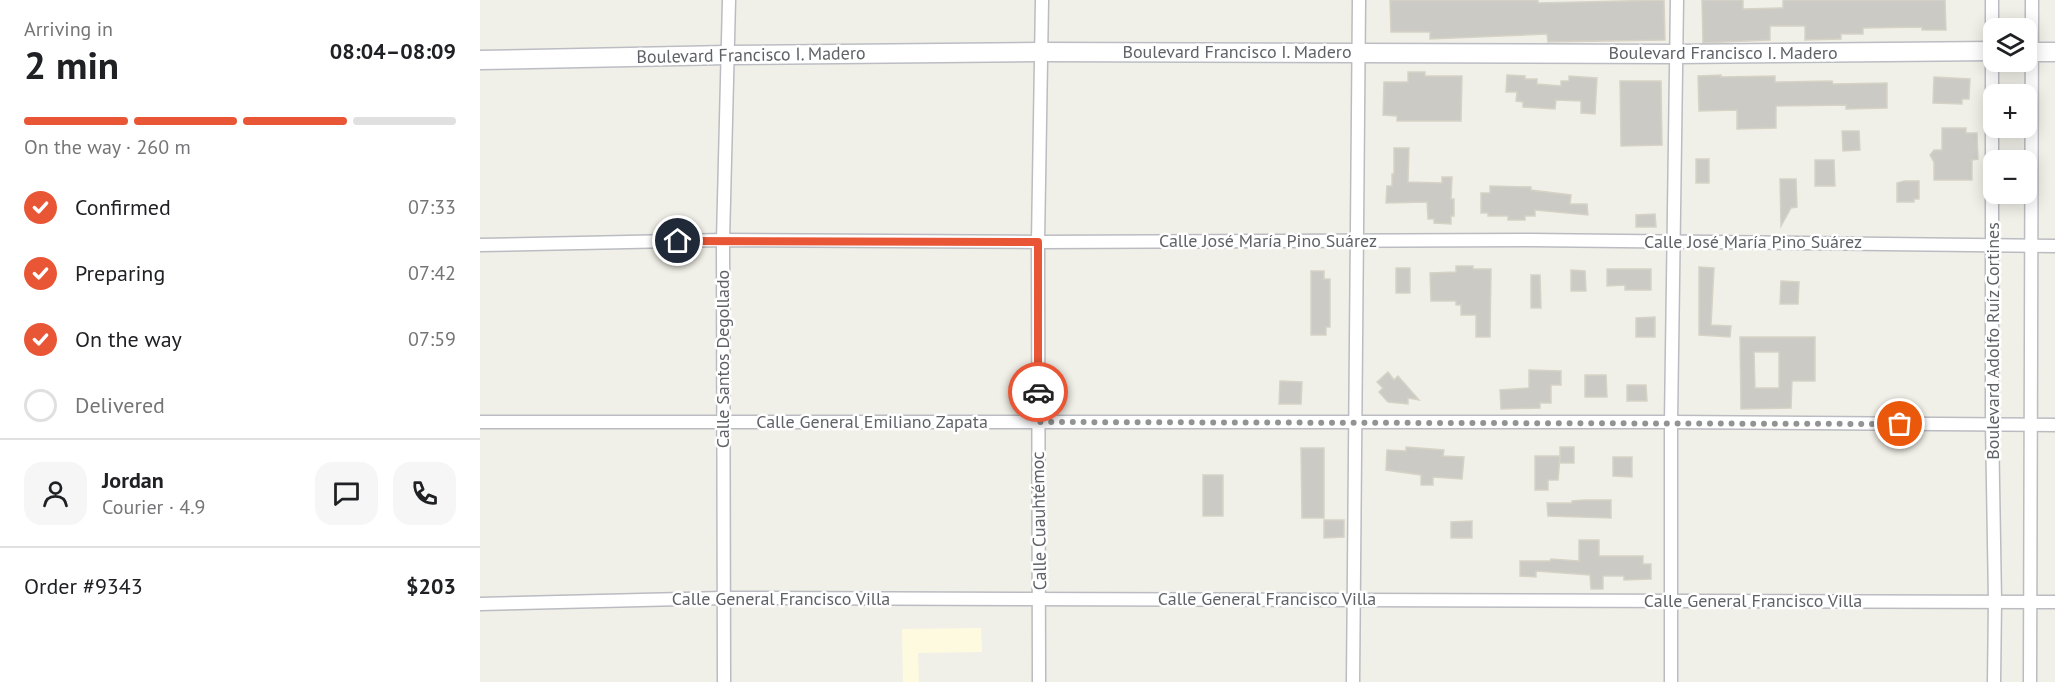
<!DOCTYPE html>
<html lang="en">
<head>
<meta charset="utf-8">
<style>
	body { margin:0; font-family:"PT Sans",sans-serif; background:#f6f6f6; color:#202124; height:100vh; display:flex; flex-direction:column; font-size:22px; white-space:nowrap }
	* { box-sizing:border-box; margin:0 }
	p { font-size:20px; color:#757577 }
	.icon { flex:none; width:33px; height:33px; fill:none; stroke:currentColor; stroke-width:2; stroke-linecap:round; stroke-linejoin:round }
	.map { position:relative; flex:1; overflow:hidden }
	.drawer { display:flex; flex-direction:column; background:#fff; width:480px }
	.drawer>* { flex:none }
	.tools { position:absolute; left:1503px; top:18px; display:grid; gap:12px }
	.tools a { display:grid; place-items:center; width:54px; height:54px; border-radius:12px; background:#fff; box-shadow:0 3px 15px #0003; font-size:30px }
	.pin { position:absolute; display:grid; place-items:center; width:51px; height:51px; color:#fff; margin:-26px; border:3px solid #fff; border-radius:50%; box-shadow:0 2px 6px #0007 }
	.courier { position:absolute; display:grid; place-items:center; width:60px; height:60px; margin:-30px; border:4px solid #e95635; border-radius:50%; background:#fff; color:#222; box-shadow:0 2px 8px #0007 }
	.overview em { font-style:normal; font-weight:700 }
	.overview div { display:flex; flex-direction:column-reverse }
	.overview { display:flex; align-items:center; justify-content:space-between; height:102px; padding:0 24px }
	h1 { font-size:39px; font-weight:700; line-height:45px }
	.bar { display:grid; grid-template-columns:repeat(4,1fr); gap:9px 6px; align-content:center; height:72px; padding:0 24px }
	.bar i { height:8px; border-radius:4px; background:#e0e0e0 }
	.bar .on { background:#e95635 }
	.bar p { grid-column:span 4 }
	.line { display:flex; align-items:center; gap:15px; padding:0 24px; border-top:2px solid #e0e0e0 }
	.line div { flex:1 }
	.round { display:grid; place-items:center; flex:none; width:63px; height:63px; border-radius:18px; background:#f6f6f6 }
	ol { padding:0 24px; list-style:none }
	li { display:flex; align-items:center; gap:18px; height:66px }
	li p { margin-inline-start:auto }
	li .icon { padding:6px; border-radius:50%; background:#e95635; color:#fff; stroke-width:4 }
	li:last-child { color:#757577 }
	li i { width:33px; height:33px; border:3px solid #e0e0e0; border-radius:50% }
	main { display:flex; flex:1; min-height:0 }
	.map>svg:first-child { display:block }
</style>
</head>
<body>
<main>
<section class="drawer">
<div class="overview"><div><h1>2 min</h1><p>Arriving in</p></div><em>08:04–08:09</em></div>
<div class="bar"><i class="on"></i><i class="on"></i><i class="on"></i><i></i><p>On the way · 260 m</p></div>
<ol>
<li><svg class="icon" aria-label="check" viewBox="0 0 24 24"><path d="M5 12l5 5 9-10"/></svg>Confirmed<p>07:33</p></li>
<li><svg class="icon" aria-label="check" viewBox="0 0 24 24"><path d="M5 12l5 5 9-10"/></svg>Preparing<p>07:42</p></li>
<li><svg class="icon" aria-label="check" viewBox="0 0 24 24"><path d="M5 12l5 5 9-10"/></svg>On the way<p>07:59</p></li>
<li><i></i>Delivered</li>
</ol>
<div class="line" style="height:108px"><a class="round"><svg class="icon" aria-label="person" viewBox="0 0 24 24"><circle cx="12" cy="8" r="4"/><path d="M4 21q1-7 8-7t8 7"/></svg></a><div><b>Jordan</b><p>Courier · 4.9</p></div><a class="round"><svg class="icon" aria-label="chat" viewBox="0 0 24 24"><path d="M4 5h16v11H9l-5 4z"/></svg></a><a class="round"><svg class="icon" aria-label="phone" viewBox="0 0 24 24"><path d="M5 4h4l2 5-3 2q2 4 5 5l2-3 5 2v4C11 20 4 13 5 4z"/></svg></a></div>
<div class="line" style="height:78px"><div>Order #9343</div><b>$203</b></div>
</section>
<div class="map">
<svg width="1575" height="682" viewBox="0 0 1575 682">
	<rect width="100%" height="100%" fill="#f1f0e8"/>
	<!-- commercial -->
	<polygon fill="#fefadf" points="501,628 502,652 438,653 439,682 423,682 422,629"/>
	<!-- building -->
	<g fill="#cccac4" stroke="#d6d2c6" stroke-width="1.5" fill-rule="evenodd">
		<polygon points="910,0 1058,0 1058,3 1184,0 1185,40 1068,42 1067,34 950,39 950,32 911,32"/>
		<polygon points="1222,0 1263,0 1263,9 1303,8 1303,0 1465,0 1466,30 1442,30 1442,27 1383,28 1383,34 1361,34 1361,39 1325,40 1325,26 1290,26 1290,40 1223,43"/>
		<polygon points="928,72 945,72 945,76 982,76 981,121 917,121 917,116 903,115 904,82 928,82"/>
		<polygon points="1027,75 1045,76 1045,79 1057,79 1057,84 1081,86 1081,81 1089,81 1089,76 1117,78 1115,114 1101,113 1101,101 1076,100 1075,109 1043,107 1043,102 1036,101 1037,92 1026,92"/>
		<polygon points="1241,75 1241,77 1295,76 1295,82 1352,81 1353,84 1407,83 1407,108 1366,109 1366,105 1296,106 1296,128 1257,129 1257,110 1219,111 1218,76"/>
		<polygon points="1454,77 1490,79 1489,99 1482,99 1482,104 1453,103"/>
		<polygon points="1140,81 1181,81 1182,145 1141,146"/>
		<polygon points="1462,128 1486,128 1486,133 1497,133 1498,159 1492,160 1492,180 1454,180 1454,162 1450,155 1454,150 1462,150"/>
		<polygon points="1362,131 1379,131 1380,150 1363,151"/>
		<polygon points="914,148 929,148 928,182 962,183 962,177 972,177 971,199 974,199 974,216 971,216 971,224 954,223 954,219 948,219 947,202 906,203 907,186 912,186 912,174 914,174"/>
		<rect x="1216" y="159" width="13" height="24"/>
		<polygon points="1335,160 1354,160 1355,186 1335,186"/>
		<polygon points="1300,179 1316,179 1317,207 1311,208 1301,226"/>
		<polygon points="1424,181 1439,181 1439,199 1434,199 1434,202 1417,202 1417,183"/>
		<polygon points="1010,186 1051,187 1051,190 1091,195 1090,204 1107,204 1108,215 1055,210 1055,216 1045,216 1045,220 1028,220 1028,216 1008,216 1008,213 1001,213 1001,193 1010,193"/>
		<polygon points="1175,214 1176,227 1156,227 1156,215"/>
		<polygon points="976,266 993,266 993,269 1011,269 1010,337 996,337 996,315 981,315 981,305 976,305 976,301 951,301 950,273 976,272"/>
		<polygon points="1219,267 1234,268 1231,325 1251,326 1250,337 1219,335"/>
		<rect x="916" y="268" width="14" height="25"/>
		<polygon points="1127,269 1171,269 1171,290 1145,290 1145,285 1127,286"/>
		<polygon points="1091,270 1105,271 1106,291 1091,291"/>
		<polygon points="831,271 844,271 844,279 850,279 850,327 846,327 846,335 831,335"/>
		<polygon points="1051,275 1060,275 1061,308 1051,308"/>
		<polygon points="1301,281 1319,282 1318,304 1300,304"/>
		<polygon points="1175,317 1175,337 1156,337 1156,318"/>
		<path d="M1260,337h75v44h-23l-1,27 -50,1zM1274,352h25v36h-24z"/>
		<polygon points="1049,370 1081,371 1081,385 1071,385 1071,403 1060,403 1060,408 1021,409 1020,390 1049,388"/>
		<polygon points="908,372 914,380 918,376 939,400 928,398 928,404 908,402 899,392 903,388 897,382"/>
		<polygon points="1105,375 1126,375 1127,397 1105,397"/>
		<polygon points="800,381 822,382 821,404 799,404"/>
		<polygon points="1147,385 1166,385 1167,401 1147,401"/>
		<polygon points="926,447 964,450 963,456 984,457 982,479 953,477 953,485 941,485 941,475 906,470 907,450 926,451"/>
		<rect x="1080" y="447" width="14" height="16"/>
		<polygon points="821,448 844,448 844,518 822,518"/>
		<polygon points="1055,456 1080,456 1078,480 1068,480 1068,490 1055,490"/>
		<polygon points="1133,457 1152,457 1152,477 1133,476"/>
		<rect x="723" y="475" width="20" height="41"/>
		<polygon points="1105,500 1131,500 1131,518 1068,516 1067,503 1092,503 1092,501"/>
		<polygon points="844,520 864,520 864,537 844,538"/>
		<polygon points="992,521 992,538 971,538 971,522"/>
		<polygon points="1099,540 1119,540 1119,556 1163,556 1163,564 1171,564 1171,579 1144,580 1144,576 1123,576 1123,589 1111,589 1110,575 1056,571 1056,577 1040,576 1040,561 1070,561 1071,559 1099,561"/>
	</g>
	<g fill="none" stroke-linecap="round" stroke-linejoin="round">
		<!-- street casing -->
		<g stroke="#babcc1" stroke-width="15">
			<g id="street">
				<polyline points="1512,0 1512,424 1515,601 1514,682"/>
				<polyline points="0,245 243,240 558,242 1050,240 1575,246"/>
				<polyline points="0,422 1191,422 1575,425"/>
				<polyline points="0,604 243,598 1575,602"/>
				<polyline points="244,682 243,240 249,0"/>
				<polyline points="559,682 558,242 562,0"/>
				<polyline points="873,682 879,0"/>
				<polyline points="1191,682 1191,422 1197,0"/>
				<polyline points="1550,682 1552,0"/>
			</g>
		</g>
		<!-- secondary casing -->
		<g stroke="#bbbdc3" stroke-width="21">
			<g id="secondary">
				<polyline points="1546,52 1575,52"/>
				<polyline points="0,60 247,55 560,52 1197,54 1514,51"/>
			</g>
		</g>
		<!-- street -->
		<use href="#street" stroke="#fff" stroke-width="12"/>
		<!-- secondary -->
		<use href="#secondary" stroke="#fff" stroke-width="18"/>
	</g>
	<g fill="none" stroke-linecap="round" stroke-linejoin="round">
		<!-- done -->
		<polyline stroke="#929494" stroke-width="6" stroke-dasharray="0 10.8" points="558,392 558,422 1420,424"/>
		<!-- route -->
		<polyline stroke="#e95635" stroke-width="8" points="198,241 558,242 558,392"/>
	</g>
	<g text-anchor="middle" stroke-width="5" stroke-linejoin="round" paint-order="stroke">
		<!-- street labels -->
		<g font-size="18" fill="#5f6267" stroke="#fff">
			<text x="757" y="58">Boulevard Francisco I. Madero</text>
			<text x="1243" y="59">Boulevard Francisco I. Madero</text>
			<text transform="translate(271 55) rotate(-1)" y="6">Boulevard Francisco I. Madero</text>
			<text x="788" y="247">Calle José María Pino Suárez</text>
			<text x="1273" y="248">Calle José María Pino Suárez</text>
			<text transform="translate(1513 341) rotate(-90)" y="6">Boulevard Adolfo Ruíz Cortines</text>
			<text transform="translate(243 359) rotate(-90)" y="6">Calle Santos Degollado</text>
			<text x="392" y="428">Calle General Emiliano Zapata</text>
			<text transform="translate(559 521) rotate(-91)" y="6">Calle Cuauhtémoc</text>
			<text x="301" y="605">Calle General Francisco Villa</text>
			<text x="787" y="605">Calle General Francisco Villa</text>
			<text x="1273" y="607">Calle General Francisco Villa</text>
		</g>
	</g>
</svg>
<div class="tools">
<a><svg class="icon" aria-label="layers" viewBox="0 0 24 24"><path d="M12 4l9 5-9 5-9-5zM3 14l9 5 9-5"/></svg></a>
<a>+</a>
<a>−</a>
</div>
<div class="pin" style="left:1420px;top:424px;background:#ea580c"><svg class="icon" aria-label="bag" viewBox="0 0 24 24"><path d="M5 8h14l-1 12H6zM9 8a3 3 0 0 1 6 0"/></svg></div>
<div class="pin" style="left:198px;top:241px;background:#1f2937"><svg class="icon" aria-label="home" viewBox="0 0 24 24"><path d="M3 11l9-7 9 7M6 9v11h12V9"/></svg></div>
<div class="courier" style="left:558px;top:392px"><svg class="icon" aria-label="car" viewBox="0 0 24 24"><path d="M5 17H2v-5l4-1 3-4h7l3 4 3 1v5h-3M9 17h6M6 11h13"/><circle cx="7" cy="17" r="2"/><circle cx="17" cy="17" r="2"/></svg></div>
</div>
</main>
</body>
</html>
